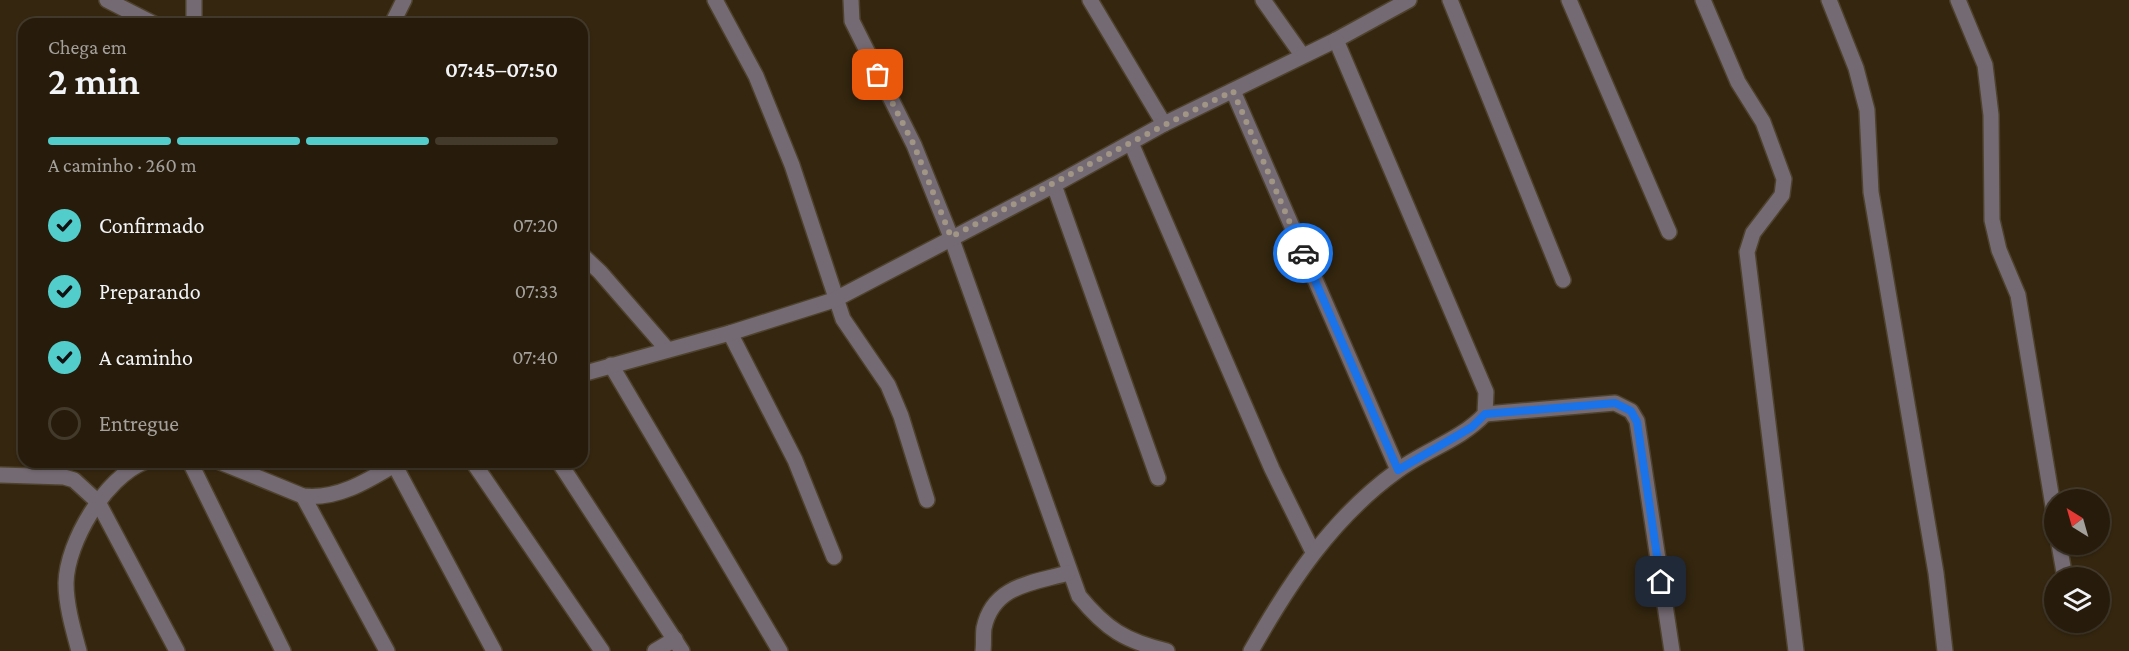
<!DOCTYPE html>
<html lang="pt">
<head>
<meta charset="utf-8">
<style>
	body { margin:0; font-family:"Crimson Pro",serif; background:#2f2514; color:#f1f3f6; height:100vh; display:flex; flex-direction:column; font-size:22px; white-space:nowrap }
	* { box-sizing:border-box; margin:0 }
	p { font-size:20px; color:#a4a19d }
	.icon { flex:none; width:33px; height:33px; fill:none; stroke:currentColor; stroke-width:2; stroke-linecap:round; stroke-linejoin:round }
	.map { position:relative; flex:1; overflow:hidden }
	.sheet { position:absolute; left:18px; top:18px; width:570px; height:450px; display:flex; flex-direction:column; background:#271c0b; border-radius:18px; box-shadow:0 2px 4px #0004,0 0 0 2px #433a2c }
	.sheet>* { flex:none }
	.needle { width:39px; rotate:323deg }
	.buttons { position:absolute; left:2044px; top:489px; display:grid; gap:12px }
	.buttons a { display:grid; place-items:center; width:66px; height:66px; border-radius:50%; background:#271c0b; box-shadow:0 2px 4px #0004,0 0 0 2px #433a2c; font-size:30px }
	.pin { position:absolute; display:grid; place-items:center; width:51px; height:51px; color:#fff; margin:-26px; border-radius:12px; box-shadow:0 3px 9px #0006 }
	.courier { position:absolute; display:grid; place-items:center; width:60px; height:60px; margin:-30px; border:4px solid #1a73e8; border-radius:50%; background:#fff; color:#222; box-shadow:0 2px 8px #0007 }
	.head em { font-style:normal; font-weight:600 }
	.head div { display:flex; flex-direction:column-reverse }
	.head { display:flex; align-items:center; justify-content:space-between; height:102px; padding:0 30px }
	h1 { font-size:39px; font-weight:600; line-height:45px }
	.bar { display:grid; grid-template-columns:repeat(4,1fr); gap:9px 6px; align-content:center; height:72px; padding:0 30px }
	.bar i { height:8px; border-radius:4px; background:#433a2c }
	.bar .selected { background:#53cdcb }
	.bar p { grid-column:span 4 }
	ol { padding:0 30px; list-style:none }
	li { display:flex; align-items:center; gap:18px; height:66px }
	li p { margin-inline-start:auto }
	li .icon { padding:6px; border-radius:50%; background:#53cdcb; color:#111; stroke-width:4 }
	li:last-child { color:#a4a19d }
	li i { width:33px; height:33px; border:3px solid #433a2c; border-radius:50% }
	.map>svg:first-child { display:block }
</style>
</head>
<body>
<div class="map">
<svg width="2129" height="651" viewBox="0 0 2129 651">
	<rect width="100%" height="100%" fill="#34260f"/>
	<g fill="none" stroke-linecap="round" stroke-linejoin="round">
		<!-- minor casing -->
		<g stroke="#4f422c" stroke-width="18">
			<g id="minor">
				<polyline points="107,0 154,24"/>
				<polyline points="194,0 194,24"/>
				<polyline points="715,0 756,76 792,165 843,319 888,385 901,416 927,500"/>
				<path d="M851,0l1,21 62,124 37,92 128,359c27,33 46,45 88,55"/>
				<polyline points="1090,0 1164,124"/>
				<polyline points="1263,0 1302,55"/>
				<polyline points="1450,0 1563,280"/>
				<polyline points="1569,0 1669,232"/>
				<polyline points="1703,0 1738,82 1763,122 1784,179 1782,195 1753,233 1747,252 1796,651"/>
				<polyline points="1829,0 1856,68 1867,110 1871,192 1936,573 1945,651"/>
				<polyline points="1958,0 1985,65 1991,115 1992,220 1999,250 2018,295 2055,518"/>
				<polyline points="392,24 404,0"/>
				<polyline points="1233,91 1398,470"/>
				<polyline points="1131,143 1272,469 1313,552"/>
				<polyline points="1054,185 1158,478"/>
				<polyline points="582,255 600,272 666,348"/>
				<polyline points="730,333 795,460 834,557"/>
				<polyline points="611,365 780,651"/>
				<polyline points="582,374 730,333 834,300 1054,185 1164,124 1336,40 1409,0"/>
				<polyline points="1485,414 1615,403 1631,411 1637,421 1672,651"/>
				<polyline points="190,462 283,651"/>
				<path d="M220,462l83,34c35,4 66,-16 96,-34"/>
				<polyline points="473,462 602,651"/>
				<polyline points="559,462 682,651"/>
				<polyline points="394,464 494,651"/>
				<polyline points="0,475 64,477 74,480 98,502 177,651"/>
				<polyline points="303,496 387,651"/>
				<polyline points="2059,544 2065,578"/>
				<path d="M79,651c-6,-22 -13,-46 -13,-68 1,-41 39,-105 78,-121"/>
				<polyline points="655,651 675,639"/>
				<path d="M983,651c1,-8 0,-16 1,-23 9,-43 49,-45 84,-55"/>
				<path d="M1251,651c39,-69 81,-133 146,-180 28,-21 64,-31 88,-57l1,-22 -150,-352"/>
			</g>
		</g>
		<!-- minor -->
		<use href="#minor" stroke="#746a73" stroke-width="15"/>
	</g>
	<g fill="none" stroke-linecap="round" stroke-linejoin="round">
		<!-- done -->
		<path stroke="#a19685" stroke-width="6" stroke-dasharray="0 10.8" d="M878,75l36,70 37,92c95,-49 187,-100 282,-146l70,162"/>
		<!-- route -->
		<polyline stroke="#1a73e8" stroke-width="8" points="1303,253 1398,470 1472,427 1485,414 1615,403 1631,411 1637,422 1661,582"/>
	</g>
</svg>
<div class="buttons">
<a><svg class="needle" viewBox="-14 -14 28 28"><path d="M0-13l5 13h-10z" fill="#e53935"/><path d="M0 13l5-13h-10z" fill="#a4a19d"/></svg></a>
<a><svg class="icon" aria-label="layers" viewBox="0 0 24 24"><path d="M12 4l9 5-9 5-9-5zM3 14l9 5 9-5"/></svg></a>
</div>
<div class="pin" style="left:878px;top:75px;background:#ea580c"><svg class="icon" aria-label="bag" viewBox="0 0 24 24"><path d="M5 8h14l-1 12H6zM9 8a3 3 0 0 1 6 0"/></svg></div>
<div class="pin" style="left:1661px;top:582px;background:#1f2937"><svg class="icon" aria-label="home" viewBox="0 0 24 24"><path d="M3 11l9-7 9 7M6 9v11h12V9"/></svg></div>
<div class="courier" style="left:1303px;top:253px"><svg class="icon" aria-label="car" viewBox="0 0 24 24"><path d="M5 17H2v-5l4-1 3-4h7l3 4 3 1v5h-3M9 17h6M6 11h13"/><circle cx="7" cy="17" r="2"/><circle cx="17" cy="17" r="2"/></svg></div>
<section class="sheet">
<div class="head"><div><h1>2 min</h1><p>Chega em</p></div><em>07:45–07:50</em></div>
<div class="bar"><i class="selected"></i><i class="selected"></i><i class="selected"></i><i></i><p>A caminho · 260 m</p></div>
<ol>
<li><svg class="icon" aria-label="check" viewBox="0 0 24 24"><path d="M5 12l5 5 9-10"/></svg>Confirmado<p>07:20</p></li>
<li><svg class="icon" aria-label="check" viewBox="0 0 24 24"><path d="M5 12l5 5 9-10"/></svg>Preparando<p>07:33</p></li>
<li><svg class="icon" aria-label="check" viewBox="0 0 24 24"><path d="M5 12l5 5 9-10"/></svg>A caminho<p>07:40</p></li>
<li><i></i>Entregue</li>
</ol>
</section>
</div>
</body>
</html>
